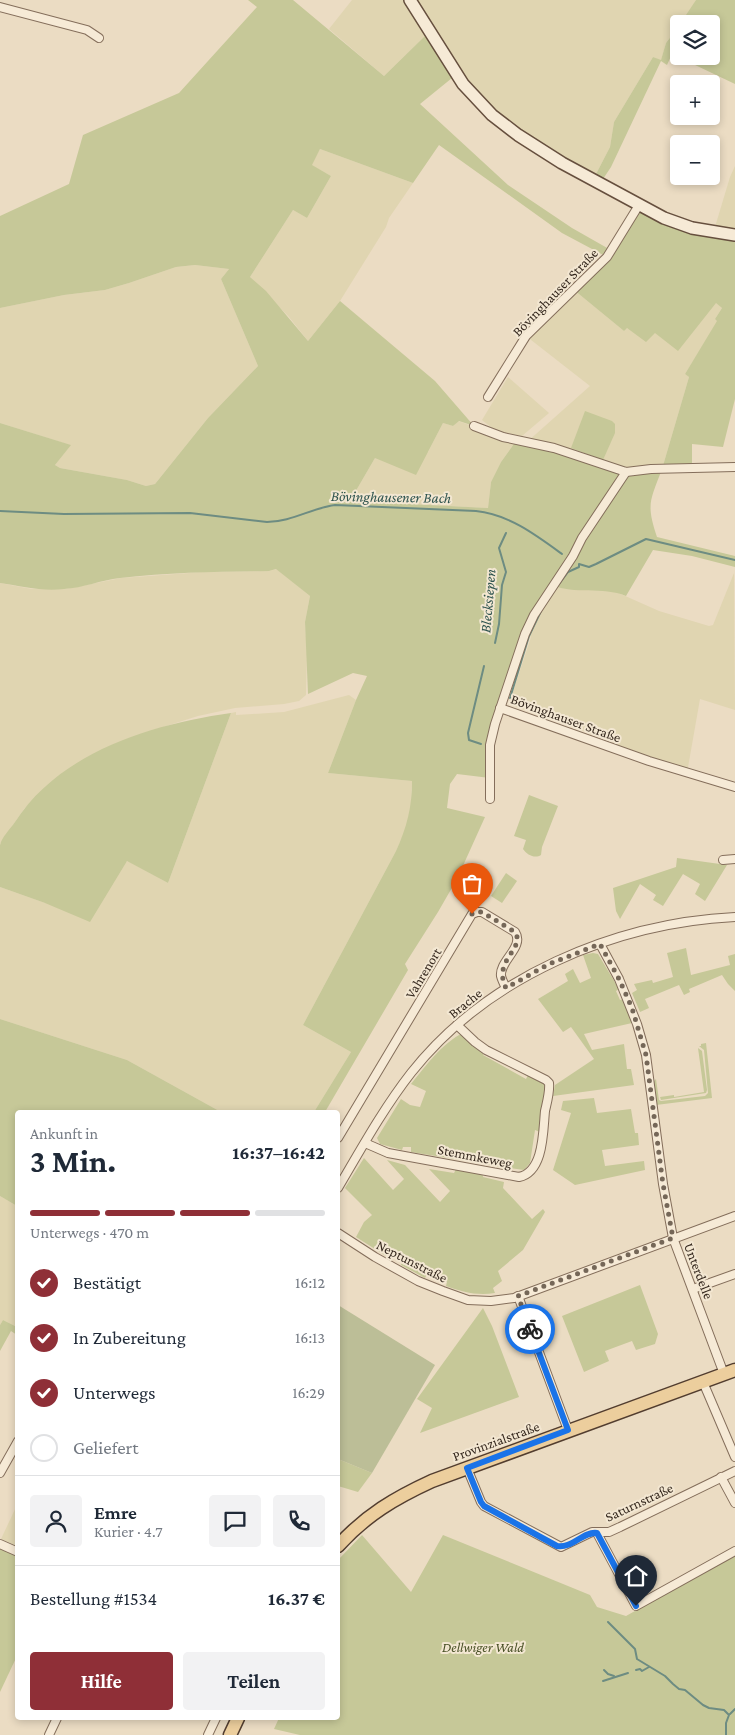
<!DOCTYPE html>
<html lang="de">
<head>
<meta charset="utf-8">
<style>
	body { margin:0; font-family:"Crimson Pro",serif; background:#f2f2f3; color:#1f2937; height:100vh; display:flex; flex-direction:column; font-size:19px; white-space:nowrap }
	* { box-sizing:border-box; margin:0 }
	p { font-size:16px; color:#747a83 }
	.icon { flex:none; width:28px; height:28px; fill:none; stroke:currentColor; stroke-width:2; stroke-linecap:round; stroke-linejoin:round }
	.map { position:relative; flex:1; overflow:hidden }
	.side { position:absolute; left:15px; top:1110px; width:325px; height:610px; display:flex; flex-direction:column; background:#fff; border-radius:5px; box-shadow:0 2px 8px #0003 }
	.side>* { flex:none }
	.tools { position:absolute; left:670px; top:15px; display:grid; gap:10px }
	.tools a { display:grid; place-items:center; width:50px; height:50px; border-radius:5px; background:#fff; box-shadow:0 2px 8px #0003; font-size:25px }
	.pin { position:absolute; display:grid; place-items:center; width:42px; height:42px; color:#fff; margin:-51px -21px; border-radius:50% 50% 50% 0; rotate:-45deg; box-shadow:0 0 5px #0007 }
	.pin .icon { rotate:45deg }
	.courier { position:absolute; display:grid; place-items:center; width:50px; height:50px; margin:-25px; border:4px solid #1a73e8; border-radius:50%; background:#fff; color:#222; box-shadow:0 1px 6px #0007 }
	.overview em { font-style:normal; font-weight:700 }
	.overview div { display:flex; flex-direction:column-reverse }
	.overview { display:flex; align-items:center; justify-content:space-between; height:85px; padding:0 15px }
	h1 { font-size:32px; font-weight:700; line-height:38px }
	.bar { display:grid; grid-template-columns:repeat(4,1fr); gap:8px 5px; align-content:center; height:60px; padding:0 15px }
	.bar i { height:6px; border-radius:4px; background:#e0e1e3 }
	.bar .active { background:#8f2f37 }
	.bar p { grid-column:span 4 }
	.line { display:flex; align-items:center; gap:12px; padding:0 15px; border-top:1px solid #e0e1e3 }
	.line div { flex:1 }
	.round { display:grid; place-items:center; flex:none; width:52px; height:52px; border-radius:5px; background:#f2f2f3 }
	ol { padding:0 15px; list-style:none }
	li { display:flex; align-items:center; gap:15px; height:55px }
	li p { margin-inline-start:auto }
	li .icon { padding:5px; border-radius:50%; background:#8f2f37; color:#fff; stroke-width:4 }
	li:last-child { color:#747a83 }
	li i { width:28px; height:28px; border:2px solid #e0e1e3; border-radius:50% }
	.action { display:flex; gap:10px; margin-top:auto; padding:10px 15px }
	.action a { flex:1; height:58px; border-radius:5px; background:#8f2f37; color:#fff; font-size:20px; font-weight:700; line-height:58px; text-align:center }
	.action a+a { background:#f2f2f3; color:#1f2937 }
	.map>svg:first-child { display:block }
</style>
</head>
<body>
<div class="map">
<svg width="735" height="1735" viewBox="0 0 735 1735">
	<rect width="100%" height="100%" fill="#ebdcc3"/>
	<!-- farmland -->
	<g fill="#e0d5b1">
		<polygon points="352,0 406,0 427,34 384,76 329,29"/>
		<polygon points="414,0 696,0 691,10 666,43 661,61 653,57 614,122 610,147 595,176 516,130 469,86"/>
		<polygon points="320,149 413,183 389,218 386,227 340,301 308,341 289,317 250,277 293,210 307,218 331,176 311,165"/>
		<polygon points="735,166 735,230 715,227 730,177"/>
		<polygon points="195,265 229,269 221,279 258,366 208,418 155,484 146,486 127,480 60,468 55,465 70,445 0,423 0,308 64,295 105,290 129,283 176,267"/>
		<polygon points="574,290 624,331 626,328 655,333 716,302 722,308 715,319 718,321 685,374 689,377 662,469 626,472 527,442 590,386 526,336"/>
		<polygon points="508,377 549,413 522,436 501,432 492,428 482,420"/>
		<polygon points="458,421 516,441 501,462 491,482 488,508 350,501 375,458 428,452 443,423 453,426"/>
		<polygon points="277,569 310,596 305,622 307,653 306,695 299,701 284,704 235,708 198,716 138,735 107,748 80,762 47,786 24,809 0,844 0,583 32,589 66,589 121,578 203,572 269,571"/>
		<polygon points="734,573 735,710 700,699 687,773 649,761 606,739 509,704 531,637 525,634 553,585 614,591 659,611 709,626 713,625"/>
		<polygon points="349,695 356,700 328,773 412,781 411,803 407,827 396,851 303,1025 351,1052 314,1112 221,1112 127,1060 0,1019 0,887 45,903 128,861 168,883 231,713 236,712 236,715 284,712"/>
		<polygon points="0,1196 17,1206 17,1327 3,1320 0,1325"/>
		<polygon points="17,1505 17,1546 1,1539"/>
	</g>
	<!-- green -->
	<g fill="#c6c898" fill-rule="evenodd">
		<path d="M248,0h45l91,76 42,-41 26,43 -32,26 88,81 64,43 37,21 28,-39 98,27v162l-12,48 -31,-3v24l-30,1c-12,32 -16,35 -5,68l78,19v11l-43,-11 -39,-6 -27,46c-23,-10 -53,-1 -73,-11l-19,30 -39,109 -5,54 -33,-4 -7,10 -3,24 38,9 -28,62 -19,33 -33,52 3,6 -83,142h-11l37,-60 -48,-27 93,-174c11,-24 16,-44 16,-70l-84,-8 28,-73 11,-24 -14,-3 -45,21 -3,-72 5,-26 -34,-27 -7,2c-49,1 -99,1 -149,7 -19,2 -37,10 -56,11 -21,3 -43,-3 -64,-6v-160l71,22 -16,20 5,3 67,12 19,6 9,-2 53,-66 50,-52 -37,-87 8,-10 -34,-4 -19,2 -47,16 -24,7 -41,5 -64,13v-92l69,-32 14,-49 96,-42 78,-86zM439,145l123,88 45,24 -33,33 50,41 3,-3 19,14 9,-9 23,18 38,-48 6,5 -7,11 2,2 -32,53 4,3 -27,92h-50l-96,-28 -15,21 -10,20 -3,26 -138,-7 25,-43 41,17 27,-52 10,3 6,-5 15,5 -39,-45 -95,-80 -32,40 -42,-50 -16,-14 43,-67 14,8 24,-42 -19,-11 8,-16 93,34z"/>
		<polygon points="696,0 735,0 735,84 672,54 667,65 661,61 611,167 603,179 595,176 610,147 614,122 653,57 661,60 666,43 679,26 679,56 711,56 711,24 680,24"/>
		<polygon points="585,411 612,421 615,424 615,433 603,460 571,448"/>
		<path d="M231,713l-63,170 -41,-22 -37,61 -45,-19 -45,-16c0,-11 0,-33 0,-42 2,-8 10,-16 15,-23 45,-70 137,-98 216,-109z"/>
		<path d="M529,795l29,11 -16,41 -1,8c-6,4 -14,0 -18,-6l3,-9 -12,-4z"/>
		<polygon points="677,858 727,865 705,901 695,894 700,884 683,874 663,906 653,900 656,895 640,884 620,919 616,911 613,888 676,867"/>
		<polygon points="506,873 517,881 502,903 491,896"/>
		<polygon points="686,948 691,975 730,965 728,956 735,954 735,991 728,984 722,975 689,989 690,992 684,995 679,985 645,999 649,1008 640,1012 632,993 637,990 634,984 652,980 653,983 673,977 667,953"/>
		<polygon points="593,953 598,954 619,989 616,991 620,1000 623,999 632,1023 584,1034 592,1050 624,1044 627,1069 631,1069 634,1085 553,1096 555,1085 594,1059 571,1027 563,1032 538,999 568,981 565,974 573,969 580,983 591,978 583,955"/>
		<polygon points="0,1019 127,1060 221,1112 18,1112 17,1206 0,1196"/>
		<path d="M463,1033l22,19 -2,3 43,24 2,-4 15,6 3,6 -6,45 -5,-2 -5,33 -6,7 -35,-5 -2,-7 -13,-1 -1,5 -62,-10v-5h-8l-1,3 -22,-6 -3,-6 24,-39 9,6 10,2 6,-16 -15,-7c15,-18 31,-41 52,-51z"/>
		<polygon points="706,1043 712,1098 656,1105 654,1081 656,1079 659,1100 661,1101 705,1096 708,1093 704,1050 699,1046 701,1046 701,1044"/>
		<polygon points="698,1048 702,1051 707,1090 706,1093 661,1100 660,1097 674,1095 674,1097 704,1092"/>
		<polygon points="594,1098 597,1113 631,1109 635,1133 638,1133 639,1145 602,1150 605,1166 644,1161 645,1170 575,1185 553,1170 571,1113 561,1110 563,1101"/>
		<path d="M364,1158l29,32 11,-11 -17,-19 18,5 35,37 10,-11 -21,-22 25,4 3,-6 25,4 1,6 21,5 -1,6 29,31 11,-10 2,3 -22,38 -25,21 4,10 -9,7 2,5c-18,3 -32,-1 -49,-7l1,-4 -20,-8 -2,4 -24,-13 1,-5 -13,-9 -3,5 -30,-19 8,-15 8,-7 -27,-27z"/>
		<polygon points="640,1285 658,1334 655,1344 636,1350 632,1341 605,1351 609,1361 584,1372 562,1316"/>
		<polygon points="483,1308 492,1326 519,1397 420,1433 432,1408 417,1399"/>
		<polygon points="3,1320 17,1327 17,1335 11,1331 0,1351 0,1325"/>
		<polygon points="338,1459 372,1473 358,1492 338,1486"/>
		<polygon points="362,1535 411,1592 443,1535 590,1595 597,1607 626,1616 735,1555 735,1735 300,1735 274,1729 279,1718 338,1718 338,1560"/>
		<polygon points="0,1547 18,1556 17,1656 0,1692"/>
	</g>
	<!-- cemetery -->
	<polygon fill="#bcbe97" points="338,1305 435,1365 372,1473 338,1459"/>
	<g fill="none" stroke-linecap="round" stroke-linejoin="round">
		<!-- stream -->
		<g stroke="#6d8c82" stroke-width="2">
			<path d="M0,511l64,3 126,-1 77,9c24,0 45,-14 68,-17l141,6c32,3 60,24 86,43"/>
			<polyline points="559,584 568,572 579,567 579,564 589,567 596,564 646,539 735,560"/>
			<polyline points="495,643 499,624 502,585 506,572 499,548 506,533"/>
			<polyline points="510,698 529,636 541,611"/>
			<polyline points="481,744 469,740 468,733 484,666"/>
			<polyline points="608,1622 635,1649 637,1659 665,1676 673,1684 679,1689 685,1690 703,1705 709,1708 724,1710 729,1715 726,1723 726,1735"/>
			<polyline points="604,1670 608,1674 614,1676"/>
			<polyline points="636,1670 640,1669 642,1671 649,1667"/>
			<polyline points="603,1681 628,1673"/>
			<polyline points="730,1714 735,1709"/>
		</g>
		<!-- street casing -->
		<g stroke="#846e5b" stroke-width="10">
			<g id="street">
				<polyline points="0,7 87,30 99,38"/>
				<polyline points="488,397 526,336 607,257 639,205"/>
				<polyline points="474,426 503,437 554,448 626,472 651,469 735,467"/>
				<polyline points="500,708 649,761 735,787"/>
				<polyline points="490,799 490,745 495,724 525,634 534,615 573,556 582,538 626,472"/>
				<polyline points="723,860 735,859"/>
				<polyline points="600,944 619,979 637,1024 646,1055 663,1184 673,1238 724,1374"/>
				<path d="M338,1138l134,-224 5,-2h5l33,20c10,15 -16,29 -14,44 1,4 3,8 5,12"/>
				<path d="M365,1143l23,10 131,24c25,-5 24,-46 26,-66 2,-9 5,-19 4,-28l-3,-3 -60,-30 -11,-8 -18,-17"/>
				<path d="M338,1188c23,-39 45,-79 73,-115 76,-96 203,-150 324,-156"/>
				<polyline points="338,1233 375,1257 418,1281 443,1291 468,1300 491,1301 514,1298 735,1216"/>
				<polyline points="693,1289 735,1274"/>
				<polyline points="518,1296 568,1430"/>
				<polyline points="703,1382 735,1457"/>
				<polyline points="467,1468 481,1502 484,1506 561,1547 592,1532 609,1532 620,1527 735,1471"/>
				<polyline points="0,1473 18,1441"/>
				<polyline points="721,1477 735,1503"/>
				<polyline points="597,1533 636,1606 735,1551"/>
				<polyline points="0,1544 18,1552"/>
				<polyline points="49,1735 57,1718"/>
				<polyline points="208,1735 216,1718"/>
			</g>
		</g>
		<!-- secondary casing -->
		<g stroke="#664f3e" stroke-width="14">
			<polyline id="secondary" points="410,0 463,84 492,115 518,135 562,163 664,218 692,228 735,235"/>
		</g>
		<!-- primary casing -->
		<g stroke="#523d2f" stroke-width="15">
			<g id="primary">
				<path d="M338,1546c28,-31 57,-48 94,-65l303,-111"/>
				<polyline points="230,1735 238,1718"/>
			</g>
		</g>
		<!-- street -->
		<use href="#street" stroke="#f6ead6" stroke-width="8"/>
		<!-- secondary -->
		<use href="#secondary" stroke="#f6ead6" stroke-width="11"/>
		<!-- primary -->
		<use href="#primary" stroke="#ecce9d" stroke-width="12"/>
	</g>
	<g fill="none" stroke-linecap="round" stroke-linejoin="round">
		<!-- done -->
		<path stroke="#756758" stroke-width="5" stroke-dasharray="0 9" d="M472,914l5,-2h5l33,20c11,17 -23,28 -9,56l43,-24 51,-20 19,35 13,29 14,47 17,129 10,54 -155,58 12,33"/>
		<!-- route -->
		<path stroke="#1a73e8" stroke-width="6" d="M530,1329l38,101 -101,38 14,34 3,4 73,40c15,3 26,-15 40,-13l39,73"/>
	</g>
	<g text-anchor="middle" stroke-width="4" stroke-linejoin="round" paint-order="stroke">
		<!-- street labels -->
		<g font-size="14" fill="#35281e" stroke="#f3e7d2">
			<text transform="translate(555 292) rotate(-46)" y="5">Bövinghauser Straße</text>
			<text transform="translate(566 718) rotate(20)" y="5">Bövinghauser Straße</text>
			<text transform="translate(423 973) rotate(-59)" y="5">Vahrenort</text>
			<text transform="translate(465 1003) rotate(-39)" y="5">Brache</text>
			<text transform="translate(475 1156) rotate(11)" y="5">Stemmkeweg</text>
			<text transform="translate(412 1261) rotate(27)" y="5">Neptunstraße</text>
			<text transform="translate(699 1271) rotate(69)" y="5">Unterdelle</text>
			<text transform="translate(496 1441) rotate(-20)" y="5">Provinzialstraße</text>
			<text transform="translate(639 1502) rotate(-25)" y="5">Saturnstraße</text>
		</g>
		<!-- park labels -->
		<g font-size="14" font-style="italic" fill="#495026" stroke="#f3e7d2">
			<text x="483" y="1652">Dellwiger Wald</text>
		</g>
		<!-- water labels -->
		<g font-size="15" font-style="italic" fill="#2f544f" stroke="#f3e7d2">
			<text transform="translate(391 497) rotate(1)" y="5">Bövinghausener Bach</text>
			<text transform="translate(488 601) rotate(-85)" y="5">Blecksiepen</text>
		</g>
	</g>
</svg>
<div class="tools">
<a><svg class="icon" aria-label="layers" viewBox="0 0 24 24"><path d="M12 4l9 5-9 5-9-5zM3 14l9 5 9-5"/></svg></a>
<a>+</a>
<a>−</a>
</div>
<div class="pin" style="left:472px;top:914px;background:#ea580c"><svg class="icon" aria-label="bag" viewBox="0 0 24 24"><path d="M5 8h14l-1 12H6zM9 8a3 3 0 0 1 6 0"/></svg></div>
<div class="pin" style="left:636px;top:1606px;background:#1f2937"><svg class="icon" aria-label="home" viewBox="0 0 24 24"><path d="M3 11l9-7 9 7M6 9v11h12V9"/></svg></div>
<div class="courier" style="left:530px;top:1329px"><svg class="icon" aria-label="bike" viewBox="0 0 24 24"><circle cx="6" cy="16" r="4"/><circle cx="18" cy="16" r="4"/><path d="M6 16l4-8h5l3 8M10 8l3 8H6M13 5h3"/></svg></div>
<section class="side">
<div class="overview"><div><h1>3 Min.</h1><p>Ankunft in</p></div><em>16:37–16:42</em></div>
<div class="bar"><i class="active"></i><i class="active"></i><i class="active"></i><i></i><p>Unterwegs · 470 m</p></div>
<ol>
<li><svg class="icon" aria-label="check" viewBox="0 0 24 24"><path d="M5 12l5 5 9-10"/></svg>Bestätigt<p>16:12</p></li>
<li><svg class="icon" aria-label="check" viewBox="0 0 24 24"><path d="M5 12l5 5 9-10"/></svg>In Zubereitung<p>16:13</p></li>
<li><svg class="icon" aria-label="check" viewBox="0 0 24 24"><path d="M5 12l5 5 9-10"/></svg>Unterwegs<p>16:29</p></li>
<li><i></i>Geliefert</li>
</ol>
<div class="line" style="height:90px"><a class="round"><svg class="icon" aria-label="person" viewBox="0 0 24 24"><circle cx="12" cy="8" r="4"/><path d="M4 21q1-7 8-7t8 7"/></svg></a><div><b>Emre</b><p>Kurier · 4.7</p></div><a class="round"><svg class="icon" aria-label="chat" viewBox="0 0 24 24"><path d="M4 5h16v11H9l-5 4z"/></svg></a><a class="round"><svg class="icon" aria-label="phone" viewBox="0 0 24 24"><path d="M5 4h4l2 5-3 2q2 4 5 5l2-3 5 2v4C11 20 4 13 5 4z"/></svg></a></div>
<div class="line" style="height:65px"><div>Bestellung #1534</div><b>16.37 €</b></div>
<div class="action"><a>Hilfe</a><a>Teilen</a></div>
</section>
</div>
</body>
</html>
